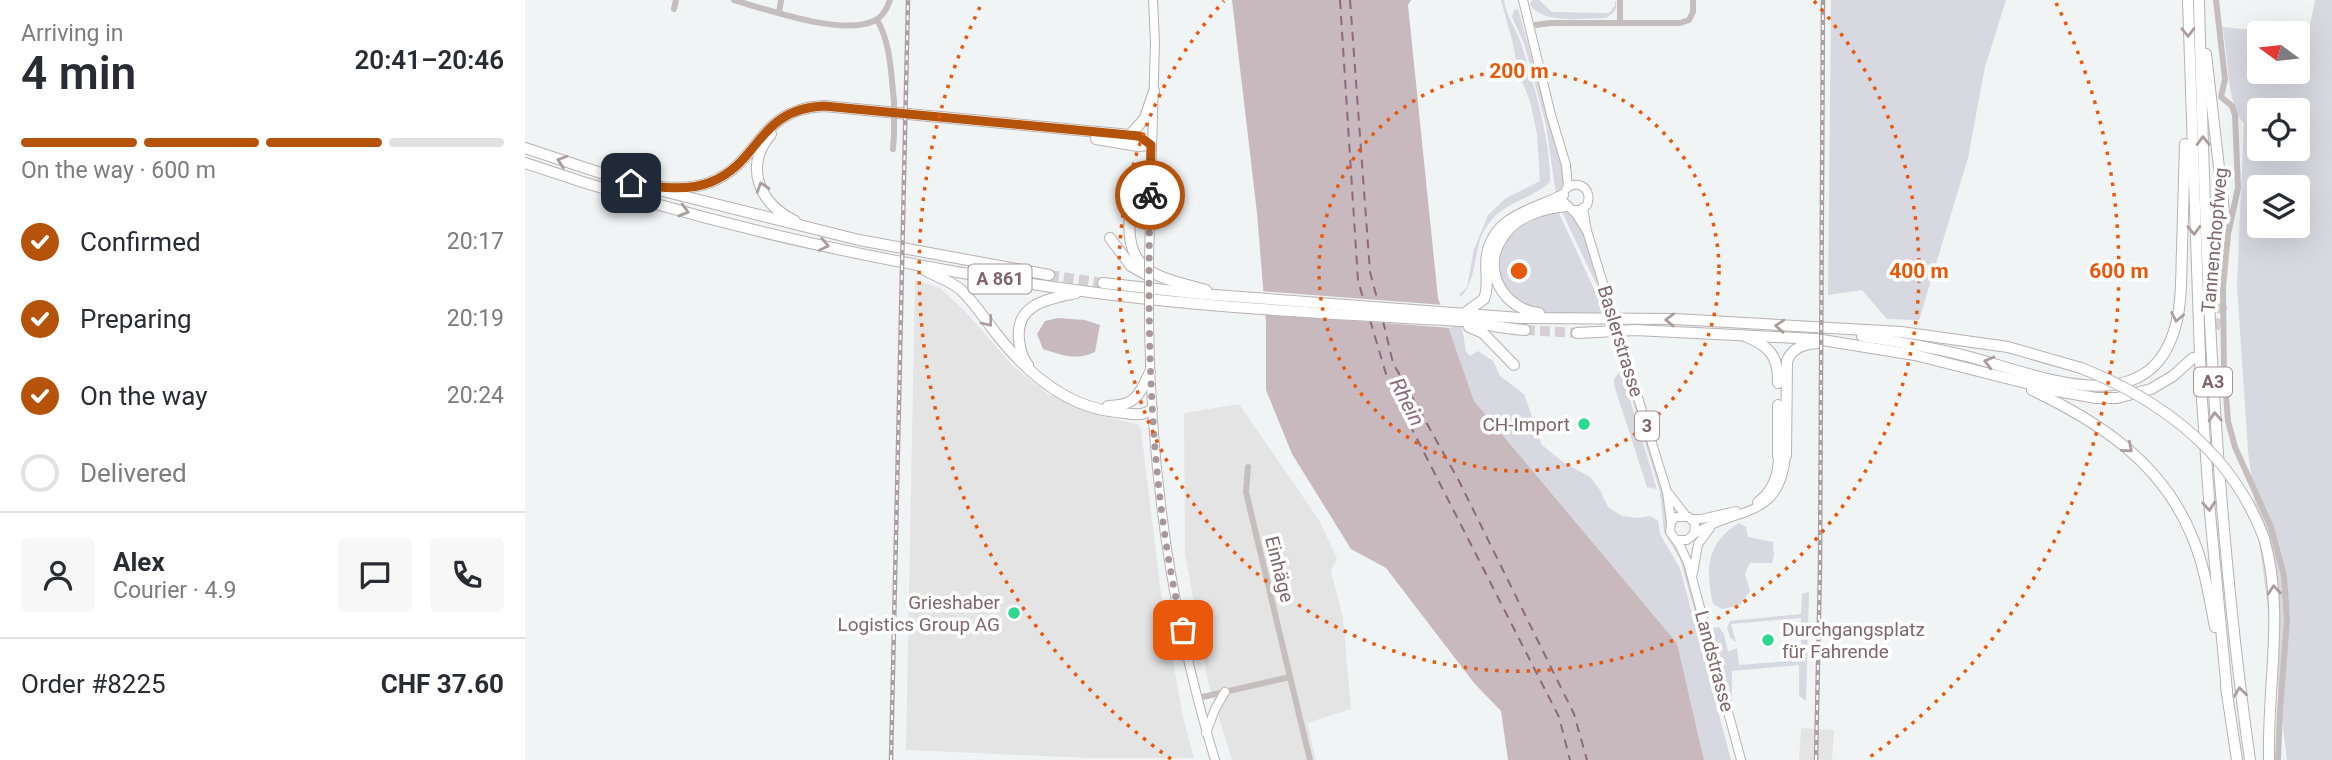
<!DOCTYPE html>
<html lang="en">
<head>
<meta charset="utf-8">
<style>
	body { margin:0; font-family:Roboto,sans-serif; background:#f7f7f7; color:#2b2b33; height:100vh; display:flex; flex-direction:column; font-size:26px; white-space:nowrap }
	* { box-sizing:border-box; margin:0 }
	p { font-size:23px; color:#7c7c81 }
	.icon { flex:none; width:38px; height:38px; fill:none; stroke:currentColor; stroke-width:2; stroke-linecap:round; stroke-linejoin:round }
	.map { position:relative; flex:1; overflow:hidden }
	.side { display:flex; flex-direction:column; background:#fff; width:525px }
	.side>* { flex:none }
	.needle { width:46px; rotate:285deg }
	.buttons { position:absolute; left:1722px; top:21px; display:grid; gap:14px }
	.buttons a { display:grid; place-items:center; width:63px; height:63px; border-radius:7px; background:#fff; box-shadow:0 7px 28px #0002; font-size:35px }
	.pin { position:absolute; display:grid; place-items:center; width:60px; height:60px; color:#fff; margin:-30px; border-radius:14px; box-shadow:0 4px 10px #0006 }
	.courier { position:absolute; display:grid; place-items:center; width:70px; height:70px; margin:-35px; border:5px solid #b45309; border-radius:50%; background:#fff; color:#222; box-shadow:0 2px 9px #0007 }
	.headline em { font-style:normal; font-weight:600 }
	.headline div { display:flex; flex-direction:column-reverse }
	.headline { display:flex; align-items:center; justify-content:space-between; height:119px; padding:0 21px }
	h1 { font-size:46px; font-weight:600; line-height:52px }
	.bar { display:grid; grid-template-columns:repeat(4,1fr); gap:10px 7px; align-content:center; height:84px; padding:0 21px }
	.bar i { height:9px; border-radius:5px; background:#e1e1e2 }
	.bar .active { background:#b45309 }
	.bar p { grid-column:span 4 }
	.line { display:flex; align-items:center; gap:18px; padding:0 21px; border-top:2px solid #e1e1e2 }
	.line div { flex:1 }
	.round { display:grid; place-items:center; flex:none; width:74px; height:74px; border-radius:7px; background:#f7f7f7 }
	ol { padding:0 21px; list-style:none }
	li { display:flex; align-items:center; gap:21px; height:77px }
	li p { margin-inline-start:auto }
	li .icon { padding:7px; border-radius:50%; background:#b45309; color:#fff; stroke-width:4 }
	li:last-child { color:#7c7c81 }
	li i { width:38px; height:38px; border:4px solid #e1e1e2; border-radius:50% }
	main { display:flex; flex:1; min-height:0 }
	.map>svg:first-child { display:block }
</style>
</head>
<body>
<main>
<section class="side">
<div class="headline"><div><h1>4 min</h1><p>Arriving in</p></div><em>20:41–20:46</em></div>
<div class="bar"><i class="active"></i><i class="active"></i><i class="active"></i><i></i><p>On the way · 600 m</p></div>
<ol>
<li><svg class="icon" aria-label="check" viewBox="0 0 24 24"><path d="M5 12l5 5 9-10"/></svg>Confirmed<p>20:17</p></li>
<li><svg class="icon" aria-label="check" viewBox="0 0 24 24"><path d="M5 12l5 5 9-10"/></svg>Preparing<p>20:19</p></li>
<li><svg class="icon" aria-label="check" viewBox="0 0 24 24"><path d="M5 12l5 5 9-10"/></svg>On the way<p>20:24</p></li>
<li><i></i>Delivered</li>
</ol>
<div class="line" style="height:126px"><a class="round"><svg class="icon" aria-label="person" viewBox="0 0 24 24"><circle cx="12" cy="8" r="4"/><path d="M4 21q1-7 8-7t8 7"/></svg></a><div><b>Alex</b><p>Courier · 4.9</p></div><a class="round"><svg class="icon" aria-label="chat" viewBox="0 0 24 24"><path d="M4 5h16v11H9l-5 4z"/></svg></a><a class="round"><svg class="icon" aria-label="phone" viewBox="0 0 24 24"><path d="M5 4h4l2 5-3 2q2 4 5 5l2-3 5 2v4C11 20 4 13 5 4z"/></svg></a></div>
<div class="line" style="height:91px"><div>Order #8225</div><b>CHF 37.60</b></div>
</section>
<div class="map">
<svg width="1807" height="760" viewBox="0 0 1807 760">
	<rect width="100%" height="100%" fill="#f1f4f5"/>
	<!-- built -->
	<g fill="#e5e4e5">
		<polygon points="390,280 415,288 439,310 488,366 523,394 575,416 613,424 616,430 636,593 658,717 669,758 564,758 381,750"/>
		<polygon points="714,404 794,520 812,558 806,571 818,618 826,709 782,723 791,760 707,760 683,682 660,553 659,413"/>
		<polygon points="1276,728 1309,730 1307,760 1274,760"/>
	</g>
	<!-- green -->
	<g fill="#d8d8e0" fill-rule="evenodd">
		<path d="M976,0h3c2,15 11,27 16,41 13,39 31,100 30,141 -19,18 -48,20 -63,44 -15,22 -8,51 -26,71l-2,-2 8,-8 7,-38 14,-34 18,-17 34,-17 -3,-47 -7,-33 -12,-30 -5,-27z"/>
		<path d="M1007,0h7l13,12 57,1 6,-8v-5c4,7 -1,14 -9,18 -22,0 -61,7 -76,-13z"/>
		<polygon points="1306,0 1481,0 1460,67 1443,158 1394,320 1362,319 1337,290 1303,295"/>
		<path d="M1790,0h17v760h-45l-39,-309 -11,-165 7,-163c-18,-17 -15,-70 -22,-96l61,6h-24v39h39v-37h10zM1734,110h39v39h-39zM1734,187h39v39h-39z"/>
		<polygon points="993,9 1039,169 1040,185 1031,195 1021,125 999,43 987,17 989,10"/>
		<polygon points="1036,210 1049,215 1057,228 1076,294"/>
		<path d="M1033,211l42,91 4,11c-21,0 -58,4 -76,-6 -58,-32 -22,-86 30,-96z"/>
		<polygon points="922,325 937,327 941,352 945,356 953,351 968,361 975,376 999,394 1017,445 1038,462 1065,477 1075,490 1083,507 1097,516 1112,518 1125,516 1133,521 1135,534 1155,568 1206,760 1179,760 1152,643 949,401"/>
		<polygon points="1096,370 1132,489 1122,487 1089,385 1089,379"/>
		<polygon points="1103,377 1143,506 1144,518 1141,531 1144,538 1156,552 1180,641 1178,642 1155,559 1139,532 1135,492 1105,393"/>
		<path d="M1214,523l7,4 2,10 25,5 1,13 -2,8h-22l-5,11 5,17 -10,14 -18,4 -9,-5c-7,-35 -8,-60 26,-81z"/>
		<path d="M1284,592l-3,109 -7,-5v-31l-67,6v41c-5,-17 -23,-68 -19,-84l6,-1 5,7 4,18 9,-4 2,17 62,-5v-42l-70,6 5,18 -6,-4 -3,-11 3,-6 71,-7 1,-20z"/>
	</g>
	<!-- water -->
	<g fill="#c8b9bf">
		<polygon points="707,0 886,0 883,5 913,298 949,401 1152,643 1179,760 983,760 976,711 949,683 861,568 826,549 767,454 741,390 741,323 732,213"/>
		<path d="M533,318l27,2 15,5 -5,27c-17,9 -34,3 -52,-3l-6,-15 8,-13z"/>
	</g>
	<!-- pier -->
	<polygon fill="#f1f4f5" points="735,291 919,305 927,328 736,314"/>
	<g fill="none" stroke-linecap="round" stroke-linejoin="round">
		<!-- ferry -->
		<g stroke="#8b6b78" stroke-width="2" stroke-dasharray="9 7" stroke-linecap="butt">
			<polyline points="815,0 833,281 839,301"/>
			<polyline points="825,0 845,272 853,302"/>
			<polyline points="845,320 864,384 1034,717 1045,760"/>
			<polyline points="858,321 868,363 934,481 1049,714 1062,760"/>
		</g>
		<!-- highway-tunnel -->
		<g stroke="#d5d0d2" stroke-width="10" stroke-dasharray="10 5" stroke-linecap="butt">
			<polyline points="524,275 578,283"/>
			<polyline points="1000,330 1052,333"/>
			<polyline points="1672,352 1690,327 1698,305"/>
		</g>
		<!-- major casing -->
		<g stroke="#b9b2b3" stroke-width="10">
			<g id="major">
				<polyline points="998,0 1026,115 1041,165 1043,187"/>
				<path d="M1041,189c13,-11 27,1 21,16l-7,5h-7"/>
				<polyline points="1039,202 1051,214 1062,231"/>
				<polyline points="1058,208 1062,231 1085,306"/>
				<polyline points="624,258 630,42 628,0"/>
				<path d="M624,325c2,146 23,295 66,435"/>
				<polyline points="1106,375 1142,492 1146,522"/>
				<polyline points="1144,494 1161,516"/>
				<path d="M1232,502c15,-11 21,-28 21,-46"/>
				<polyline points="1166,519 1176,519 1211,511"/>
				<path d="M1169,534c42,-28 86,-13 92,-78"/>
				<polyline points="1151,540 1162,540 1169,534 1170,524 1164,517 1151,517 1146,522 1145,532 1154,544 1163,563 1216,760"/>
				<polyline points="1168,573 1173,544 1185,528"/>
				<polyline points="681,733 690,709 700,692"/>
			</g>
		</g>
		<!-- highway casing -->
		<g stroke="#b8b1b2" stroke-width="12">
			<g id="highway">
				<polyline points="1663,0 1676,386 1685,513 1702,691"/>
				<path d="M1674,0c6,254 15,508 51,760"/>
				<polyline points="1681,54 1700,220"/>
				<path d="M246,134c-28,33 -11,70 24,87"/>
				<polyline points="571,139 613,146 626,145"/>
				<polyline points="0,148 109,184"/>
				<path d="M0,163c180,62 368,103 557,128 125,17 253,23 380,30 21,2 42,8 63,9"/>
				<path d="M106,183c26,4 55,9 80,-1 50,-20 46,-73 113,-76l306,29 15,-17 9,-27"/>
				<path d="M602,183c6,10 4,21 3,32 -6,59 29,62 76,75"/>
				<polyline points="134,190 334,240 524,275"/>
				<polyline points="585,238 606,266 620,274"/>
				<path d="M398,269c13,8 27,11 38,21 13,12 23,28 34,42 30,39 69,75 121,80 13,1 26,6 36,-3"/>
				<polyline points="578,283 676,294 995,318 1150,319 1376,332 1483,347 1556,368"/>
				<path d="M941,312l18,-13c6,-15 0,-30 3,-45 8,-39 47,-44 76,-59"/>
				<path d="M1014,313c-34,-3 -58,-42 -38,-73 13,-23 41,-32 66,-34"/>
				<polyline points="944,327 958,333 989,365"/>
				<polyline points="1052,333 1110,330 1291,339 1390,355 1532,391 1571,398 1592,398 1626,389 1648,376 1668,358"/>
				<path d="M1337,336c35,6 70,11 104,20 68,17 184,72 210,-32 6,-23 5,-49 6,-74 1,-35 2,-70 3,-106"/>
				<path d="M1222,337c23,9 32,21 31,46"/>
				<path d="M503,365c-6,-7 -8,-16 -9,-25 -4,-37 30,-41 57,-47"/>
				<path d="M1507,390c67,32 129,72 159,144 13,29 18,62 24,93"/>
				<path d="M583,406c28,0 31,-11 42,-34"/>
				<polyline points="1253,456 1253,405"/>
				<path d="M1261,456l1,-95c6,-14 17,-17 31,-18"/>
				<path d="M1739,538c21,74 3,147 5,222"/>
				<polyline points="1701,687 1712,760"/>
			</g>
		</g>
		<!-- minor -->
		<g stroke="#c5bebf" stroke-width="6">
			<path d="M209,0c34,10 107,36 140,21 9,-4 13,-12 16,-21"/>
			<polyline points="1095,0 1095,22"/>
			<polyline points="1691,0 1700,79 1696,97 1707,106 1710,115 1713,188 1703,234 1698,287 1699,370 1703,421 1710,447 1746,527 1759,576 1762,620 1755,710 1753,760"/>
			<polyline points="149,9 151,0"/>
			<polyline points="254,13 256,0"/>
			<path d="M352,20c14,23 14,55 17,81"/>
			<polyline points="1003,26 1026,23 1155,23 1164,20 1168,12 1168,0"/>
			<polyline points="368,149 369,134"/>
			<polyline points="723,467 721,492 765,677"/>
			<polyline points="673,698 765,677 785,760"/>
		</g>
		<!-- major -->
		<use href="#major" stroke="#fff" stroke-width="8"/>
		<!-- highway -->
		<use href="#highway" stroke="#fff" stroke-width="10"/>
		<!-- rail casing -->
		<g stroke="#aaa0a2" stroke-width="4.5">
			<g id="rail">
				<polyline points="366,760 383,0"/>
				<polyline points="1291,760 1295,567 1298,0"/>
			</g>
		</g>
		<!-- rail -->
		<use href="#rail" stroke="#fff" stroke-width="2" stroke-dasharray="5" stroke-linecap="butt"/>
		<!-- major-bridge casing -->
		<g stroke="#b9b2b3" stroke-width="10" stroke-linecap="butt">
			<g id="major-bridge">
				<polyline points="1085,306 1106,375"/>
				<polyline points="624,325 624,258"/>
			</g>
		</g>
		<!-- highway-bridge casing -->
		<g stroke="#b8b1b2" stroke-width="12" stroke-linecap="butt">
			<path id="highway-bridge" d="M1556,368c83,33 151,85 183,170"/>
		</g>
		<!-- minor-bridge -->
		<polyline stroke="#c5bebf" stroke-width="6" points="369,134 369,101"/>
		<!-- major-bridge -->
		<use href="#major-bridge" stroke="#fff" stroke-width="8"/>
		<!-- highway-bridge -->
		<use href="#highway-bridge" stroke="#fff" stroke-width="10"/>
	</g>
	<!-- one-way arrows -->
	<defs><path id="oneway-chevron" d="M-2-3.5L2.5 0L-2 3.5" fill="none" stroke-width="1.6" stroke-linecap="round" stroke-linejoin="round" transform="scale(1.75)"/></defs>
	<g stroke="#ad9c9f">
		<use href="#oneway-chevron" transform="translate(1663 32) rotate(89)"/>
		<use href="#oneway-chevron" transform="translate(1678 141) rotate(-92)"/>
		<use href="#oneway-chevron" transform="translate(37 161) rotate(-162)"/>
		<use href="#oneway-chevron" transform="translate(237 187) rotate(-108)"/>
		<use href="#oneway-chevron" transform="translate(159 211) rotate(16)"/>
		<use href="#oneway-chevron" transform="translate(1669 230) rotate(88)"/>
		<use href="#oneway-chevron" transform="translate(299 245) rotate(12)"/>
		<use href="#oneway-chevron" transform="translate(1652 317) rotate(101)"/>
		<use href="#oneway-chevron" transform="translate(1145 320) rotate(-179)"/>
		<use href="#oneway-chevron" transform="translate(463 322) rotate(52)"/>
		<use href="#oneway-chevron" transform="translate(1255 326) rotate(-176)"/>
		<use href="#oneway-chevron" transform="translate(1464 362) rotate(-165)"/>
		<use href="#oneway-chevron" transform="translate(1690 417) rotate(-93)"/>
		<use href="#oneway-chevron" transform="translate(1603 448) rotate(41)"/>
		<use href="#oneway-chevron" transform="translate(1684 506) rotate(86)"/>
		<use href="#oneway-chevron" transform="translate(1749 590) rotate(-95)"/>
		<use href="#oneway-chevron" transform="translate(1715 692) rotate(-97)"/>
	</g>
	<g fill="none" stroke-linecap="round" stroke-linejoin="round">
		<!-- done -->
		<path stroke="#a8989b" stroke-width="7" stroke-dasharray="0 12.6" d="M625,195c-3,146 -1,293 33,435"/>
		<!-- route -->
		<path stroke="#b45309" stroke-width="9" d="M106,183c26,4 55,9 80,-1 50,-20 46,-73 113,-76l315,30 12,9 -1,50"/>
	</g>
	<!-- distance rings -->
	<g fill="none" stroke="#e8590c" stroke-width="3.5" stroke-dasharray="3.5 7">
		<circle cx="994" cy="271" r="200"/>
		<path d="M1289 1A400 400 0 1 1 699 1"/>
		<path d="M646 759A600 600 0 0 1 457 3M1531 3A600 600 0 0 1 1342 759"/>
	</g>
	<!-- markers -->
	<g fill="#2ed891" stroke="#fff" stroke-width="2.5">
		<circle cx="1059" cy="424" r="7"/>
		<circle cx="489" cy="613" r="7"/>
		<circle cx="1243" cy="640" r="7"/>
	</g>
	<g text-anchor="middle" stroke-width="7" stroke-linejoin="round" paint-order="stroke">
		<!-- shield labels -->
		<g fill="#fff" stroke="#a79497" stroke-width="2">
			<rect x="443.5" y="264.5" width="63" height="29" rx="5"/>
			<rect x="1669" y="367.5" width="38" height="29" rx="5"/>
			<rect x="1110" y="411.5" width="24" height="29" rx="5"/>
		</g>
		<g font-size="18" font-weight="bold" fill="#81666b">
			<text x="475" y="285">A 861</text>
			<text x="1688" y="388">A3</text>
			<text x="1122" y="432">3</text>
		</g>
		<!-- street labels -->
		<g font-size="19" fill="#81666b" stroke="#fff">
			<text transform="translate(1689 240) rotate(-85)" y="7">Tannenchopfweg</text>
			<text transform="translate(1096 341) rotate(73)" y="7">Baslerstrasse</text>
			<text transform="translate(755 569) rotate(76)" y="7">Einhäge</text>
			<text transform="translate(1190 661) rotate(75)" y="7">Landstrasse</text>
		</g>
		<!-- poi labels -->
		<g font-size="19" fill="#81666b" stroke="#fff" text-anchor="end">
			<text x="1045" y="431">CH-Import</text>
			<text x="475" y="609">Grieshaber<tspan x="475" dy="22">Logistics Group AG</tspan></text>
			<text x="1257" y="636" text-anchor="start">Durchgangsplatz<tspan x="1257" dy="22">für Fahrende</tspan></text>
		</g>
		<!-- water labels -->
		<g font-size="21" font-style="italic" fill="#8b6b78" stroke="#fff">
			<text transform="translate(882 402) rotate(63)" y="7">Rhein</text>
		</g>
	</g>
	<circle cx="994" cy="271" r="10" fill="#e8590c" stroke="#fff" stroke-width="3.5"/>
	<g font-size="21" text-anchor="middle" font-weight="bold" fill="#e8590c" stroke="#fff" stroke-width="7" stroke-linejoin="round" paint-order="stroke">
		<text x="994" y="78">200 m</text>
		<text x="1394" y="278">400 m</text>
		<text x="1594" y="278">600 m</text>
	</g>
</svg>
<div class="buttons">
<a><svg class="needle" viewBox="-14 -14 28 28"><path d="M0-13l5 13h-10z" fill="#e53935"/><path d="M0 13l5-13h-10z" fill="#7c7c81"/></svg></a>
<a><svg class="icon" aria-label="locate" viewBox="0 0 24 24"><circle cx="12" cy="12" r="6"/><path d="M12 2v4M12 18v4M2 12h4M18 12h4"/></svg></a>
<a><svg class="icon" aria-label="layers" viewBox="0 0 24 24"><path d="M12 4l9 5-9 5-9-5zM3 14l9 5 9-5"/></svg></a>
</div>
<div class="pin" style="left:658px;top:630px;background:#ea580c"><svg class="icon" aria-label="bag" viewBox="0 0 24 24"><path d="M5 8h14l-1 12H6zM9 8a3 3 0 0 1 6 0"/></svg></div>
<div class="pin" style="left:106px;top:183px;background:#1f2937"><svg class="icon" aria-label="home" viewBox="0 0 24 24"><path d="M3 11l9-7 9 7M6 9v11h12V9"/></svg></div>
<div class="courier" style="left:625px;top:195px"><svg class="icon" aria-label="bike" viewBox="0 0 24 24"><circle cx="6" cy="16" r="4"/><circle cx="18" cy="16" r="4"/><path d="M6 16l4-8h5l3 8M10 8l3 8H6M13 5h3"/></svg></div>
</div>
</main>
</body>
</html>
